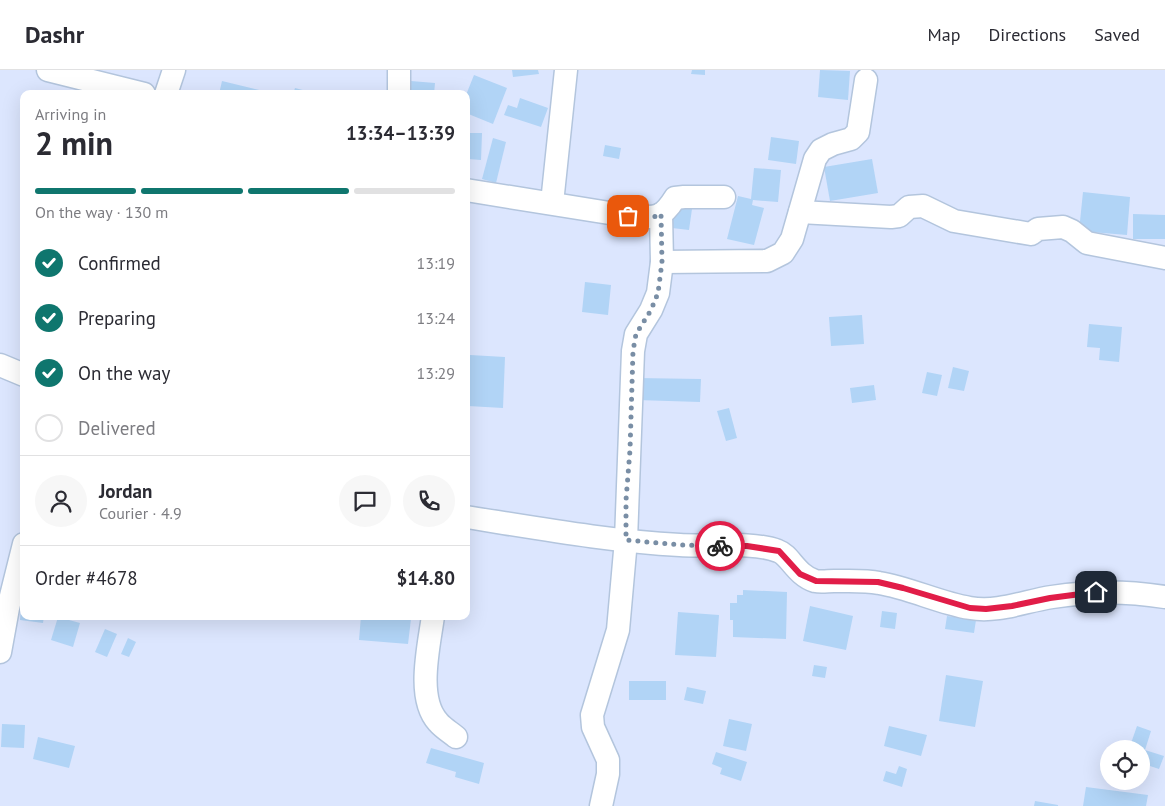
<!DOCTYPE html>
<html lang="en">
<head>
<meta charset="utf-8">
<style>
	body { margin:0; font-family:"PT Sans",sans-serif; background:#f7f7f7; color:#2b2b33; height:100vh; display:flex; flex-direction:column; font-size:19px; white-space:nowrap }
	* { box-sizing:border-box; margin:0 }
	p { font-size:16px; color:#7c7c81 }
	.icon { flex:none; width:28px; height:28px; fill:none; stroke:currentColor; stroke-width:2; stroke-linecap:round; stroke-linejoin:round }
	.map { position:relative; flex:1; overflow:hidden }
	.side { position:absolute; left:20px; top:20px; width:450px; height:530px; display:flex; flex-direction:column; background:#fff; border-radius:10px; box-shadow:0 5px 20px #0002 }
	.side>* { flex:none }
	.fabs { position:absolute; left:1100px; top:670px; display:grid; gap:10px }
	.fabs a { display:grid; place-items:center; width:50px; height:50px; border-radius:50%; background:#fff; box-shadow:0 5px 20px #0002; font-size:25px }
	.pin { position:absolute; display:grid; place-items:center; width:42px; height:42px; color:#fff; margin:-21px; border-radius:10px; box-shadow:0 2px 8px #0006 }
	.courier { position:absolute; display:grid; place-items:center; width:50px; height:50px; margin:-25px; border:4px solid #e11d48; border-radius:50%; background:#fff; color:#222; box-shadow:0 1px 6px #0007 }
	.overview em { font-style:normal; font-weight:700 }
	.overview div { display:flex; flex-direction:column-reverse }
	.overview { display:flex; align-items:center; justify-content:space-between; height:85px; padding:0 15px }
	h1 { font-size:32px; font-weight:700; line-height:38px }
	.bar { display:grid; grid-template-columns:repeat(4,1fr); gap:8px 5px; align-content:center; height:60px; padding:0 15px }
	.bar i { height:6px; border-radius:4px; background:#e1e1e2 }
	.bar .selected { background:#0f766e }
	.bar p { grid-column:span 4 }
	.line { display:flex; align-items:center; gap:12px; padding:0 15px; border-top:1px solid #e1e1e2 }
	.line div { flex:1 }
	.round { display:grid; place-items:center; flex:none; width:52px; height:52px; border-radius:26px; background:#f7f7f7 }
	ol { padding:0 15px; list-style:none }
	li { display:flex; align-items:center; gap:15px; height:55px }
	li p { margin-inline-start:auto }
	li .icon { padding:5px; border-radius:50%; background:#0f766e; color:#fff; stroke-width:4 }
	li:last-child { color:#7c7c81 }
	li i { width:28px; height:28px; border:2px solid #e1e1e2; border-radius:50% }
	header { display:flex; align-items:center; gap:30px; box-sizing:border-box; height:70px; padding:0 25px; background:#fff; border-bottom:1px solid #e1e1e2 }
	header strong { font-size:24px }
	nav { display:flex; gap:28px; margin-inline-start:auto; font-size:18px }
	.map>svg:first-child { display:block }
</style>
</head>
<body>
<header>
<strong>Dashr</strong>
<nav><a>Map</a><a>Directions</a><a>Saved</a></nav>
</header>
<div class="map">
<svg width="1165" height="736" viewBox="0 0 1165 736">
	<rect width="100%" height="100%" fill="#dce6fe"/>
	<!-- building -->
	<g fill="#b1d4f6">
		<polygon points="512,0 538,0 539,4 513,7"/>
		<polygon points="692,0 705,0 705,5 691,4"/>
		<polygon points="820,0 850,1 848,30 818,27"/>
		<polygon points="474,5 507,18 493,54 466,43 466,25"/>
		<polygon points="222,11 272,23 272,24 219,24"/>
		<polygon points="411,11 435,13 434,24 410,24"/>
		<polygon points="295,18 314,23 314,24 293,24"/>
		<polygon points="520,28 548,38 541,57 504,45 508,35 517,38"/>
		<polygon points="466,63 482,63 481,90 468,89 469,78 466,78"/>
		<polygon points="771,67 799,71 796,94 768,90"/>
		<polygon points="493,68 506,72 496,113 482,109"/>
		<polygon points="605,75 621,78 619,89 603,86"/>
		<polygon points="872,89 878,123 830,131 824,97"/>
		<polygon points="754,98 781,100 778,132 753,130 752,135 764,138 754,175 727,169 738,126 751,129"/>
		<polygon points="1083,122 1130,127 1127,165 1079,161"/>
		<polygon points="674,137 692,139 689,160 672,158"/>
		<polygon points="1133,144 1165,145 1165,169 1133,169"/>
		<polygon points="585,212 611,215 608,245 582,242"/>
		<polygon points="862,245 864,274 831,276 829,247"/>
		<polygon points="1089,254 1122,257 1119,292 1099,290 1100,278 1087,277"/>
		<polygon points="470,285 505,287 503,338 468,336"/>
		<polygon points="953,297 969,301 964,321 948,318"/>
		<polygon points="927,302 942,305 937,326 922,323"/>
		<polygon points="637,308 701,309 700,332 637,330"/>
		<polygon points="874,315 876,330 852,333 850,318"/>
		<polygon points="729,338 737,368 726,371 717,341"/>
		<polygon points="743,520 787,522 786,569 733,567 733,550 730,550 730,533 737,533 737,525 743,525"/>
		<polygon points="22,524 24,524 24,546 44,546 43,553 20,550"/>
		<polygon points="810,536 853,546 846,580 803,571"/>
		<polygon points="882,541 897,543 895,559 880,557"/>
		<polygon points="678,542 719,545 716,587 675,585"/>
		<polygon points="361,546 411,549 408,574 359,570"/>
		<polygon points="947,546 976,550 974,563 945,559"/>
		<polygon points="58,547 80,553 73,577 51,570"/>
		<polygon points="105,559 117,564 107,587 95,582"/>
		<polygon points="128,568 136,572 129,587 121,584"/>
		<polygon points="814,595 827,597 825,608 812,606"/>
		<polygon points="946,605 983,611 975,657 939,651"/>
		<rect x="629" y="611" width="37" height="19"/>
		<polygon points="687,617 706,621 703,634 684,630"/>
		<polygon points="729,649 752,654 746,681 723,676"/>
		<polygon points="2,654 25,655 24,678 1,677"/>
		<polygon points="889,656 927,665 921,686 884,676"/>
		<polygon points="1137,656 1151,661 1145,680 1164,686 1159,699 1141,693 1141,679 1129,679"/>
		<polygon points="38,667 75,676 69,698 33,689"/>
		<polygon points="431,678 484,693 479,714 455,707 456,702 426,693"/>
		<polygon points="716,682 747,692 741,711 720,704 722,698 712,694"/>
		<polygon points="899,696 907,699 902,717 883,711 886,701 896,704"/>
		<polygon points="1086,717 1148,725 1146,736 1083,736"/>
		<polygon points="1035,731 1058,735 1058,736 1034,736"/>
	</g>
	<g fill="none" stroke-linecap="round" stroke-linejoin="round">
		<!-- minor casing -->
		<g stroke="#b3c5dd" stroke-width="25">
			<g id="minor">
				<polyline points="48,0 144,24"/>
				<polyline points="166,24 174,0"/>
				<polyline points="399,24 399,0"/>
				<path d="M466,120l162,26c25,1 32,6 47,-18l9,-1h40"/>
				<polyline points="552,133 566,0"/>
				<polyline points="800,142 891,147 899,146 909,137 923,136 954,151 1031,164 1038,159 1063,157 1072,161 1087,173 1165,188"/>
				<polyline points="662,192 767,191 783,183 792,169 815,89 821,80 833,74 851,69 858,62 866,10"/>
				<polyline points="0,295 24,305"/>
				<path d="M466,447c71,11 142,24 214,28 28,2 72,-4 98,6 12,4 18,24 37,30 6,1 13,0 19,0 15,0 31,-1 45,2 31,5 60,20 91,25 28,5 55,-7 82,-11 40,-6 73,-6 113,0"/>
				<path d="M433,546c-4,30 -17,82 5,106 5,6 12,10 18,15"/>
				<polyline points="0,582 8,538 24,474"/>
				<polyline points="601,736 608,704 608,690 593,657 592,645 618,560 626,470 633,281 636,264 651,240 658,223 662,192 661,144"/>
			</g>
		</g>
		<!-- minor -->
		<use href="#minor" stroke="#fff" stroke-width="22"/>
	</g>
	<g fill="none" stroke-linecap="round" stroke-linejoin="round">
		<!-- done -->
		<polyline stroke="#798ea5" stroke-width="5" stroke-dasharray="0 9" points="628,146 654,147 661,144 662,192 658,223 651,240 636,264 633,281 630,380 626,430 626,470 681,475 720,476"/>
		<!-- route -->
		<polyline stroke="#e11d48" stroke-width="6" points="720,476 747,476 779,481 800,504 816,511 878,512 903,518 970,538 986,539 1012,536 1050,528 1096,522"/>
	</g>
</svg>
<div class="fabs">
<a><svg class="icon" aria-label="locate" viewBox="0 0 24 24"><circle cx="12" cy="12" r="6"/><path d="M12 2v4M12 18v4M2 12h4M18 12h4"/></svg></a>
</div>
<div class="pin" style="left:628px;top:146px;background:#ea580c"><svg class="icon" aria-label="bag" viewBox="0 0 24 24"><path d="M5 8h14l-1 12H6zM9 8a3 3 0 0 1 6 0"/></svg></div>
<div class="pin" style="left:1096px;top:522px;background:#1f2937"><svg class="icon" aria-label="home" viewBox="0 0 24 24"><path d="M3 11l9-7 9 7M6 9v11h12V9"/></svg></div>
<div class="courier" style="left:720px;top:476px"><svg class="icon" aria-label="bike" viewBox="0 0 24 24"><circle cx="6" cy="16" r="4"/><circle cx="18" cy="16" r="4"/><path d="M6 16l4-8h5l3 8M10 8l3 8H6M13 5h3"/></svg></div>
<section class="side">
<div class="overview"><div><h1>2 min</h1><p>Arriving in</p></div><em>13:34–13:39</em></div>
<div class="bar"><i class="selected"></i><i class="selected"></i><i class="selected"></i><i></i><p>On the way · 130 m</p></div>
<ol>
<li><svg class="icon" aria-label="check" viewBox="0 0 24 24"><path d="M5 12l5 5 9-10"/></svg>Confirmed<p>13:19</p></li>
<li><svg class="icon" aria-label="check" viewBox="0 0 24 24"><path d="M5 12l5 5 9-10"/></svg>Preparing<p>13:24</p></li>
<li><svg class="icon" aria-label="check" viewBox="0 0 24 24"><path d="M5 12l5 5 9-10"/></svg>On the way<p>13:29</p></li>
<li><i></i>Delivered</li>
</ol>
<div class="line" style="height:90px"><a class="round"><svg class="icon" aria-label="person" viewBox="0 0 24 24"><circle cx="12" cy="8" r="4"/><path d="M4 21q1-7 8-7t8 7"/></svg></a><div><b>Jordan</b><p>Courier · 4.9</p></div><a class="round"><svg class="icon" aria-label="chat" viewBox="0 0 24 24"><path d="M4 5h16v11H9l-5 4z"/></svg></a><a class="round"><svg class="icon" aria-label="phone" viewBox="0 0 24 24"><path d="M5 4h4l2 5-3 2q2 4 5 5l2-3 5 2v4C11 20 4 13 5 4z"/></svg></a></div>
<div class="line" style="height:65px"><div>Order #4678</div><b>$14.80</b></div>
</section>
</div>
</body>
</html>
